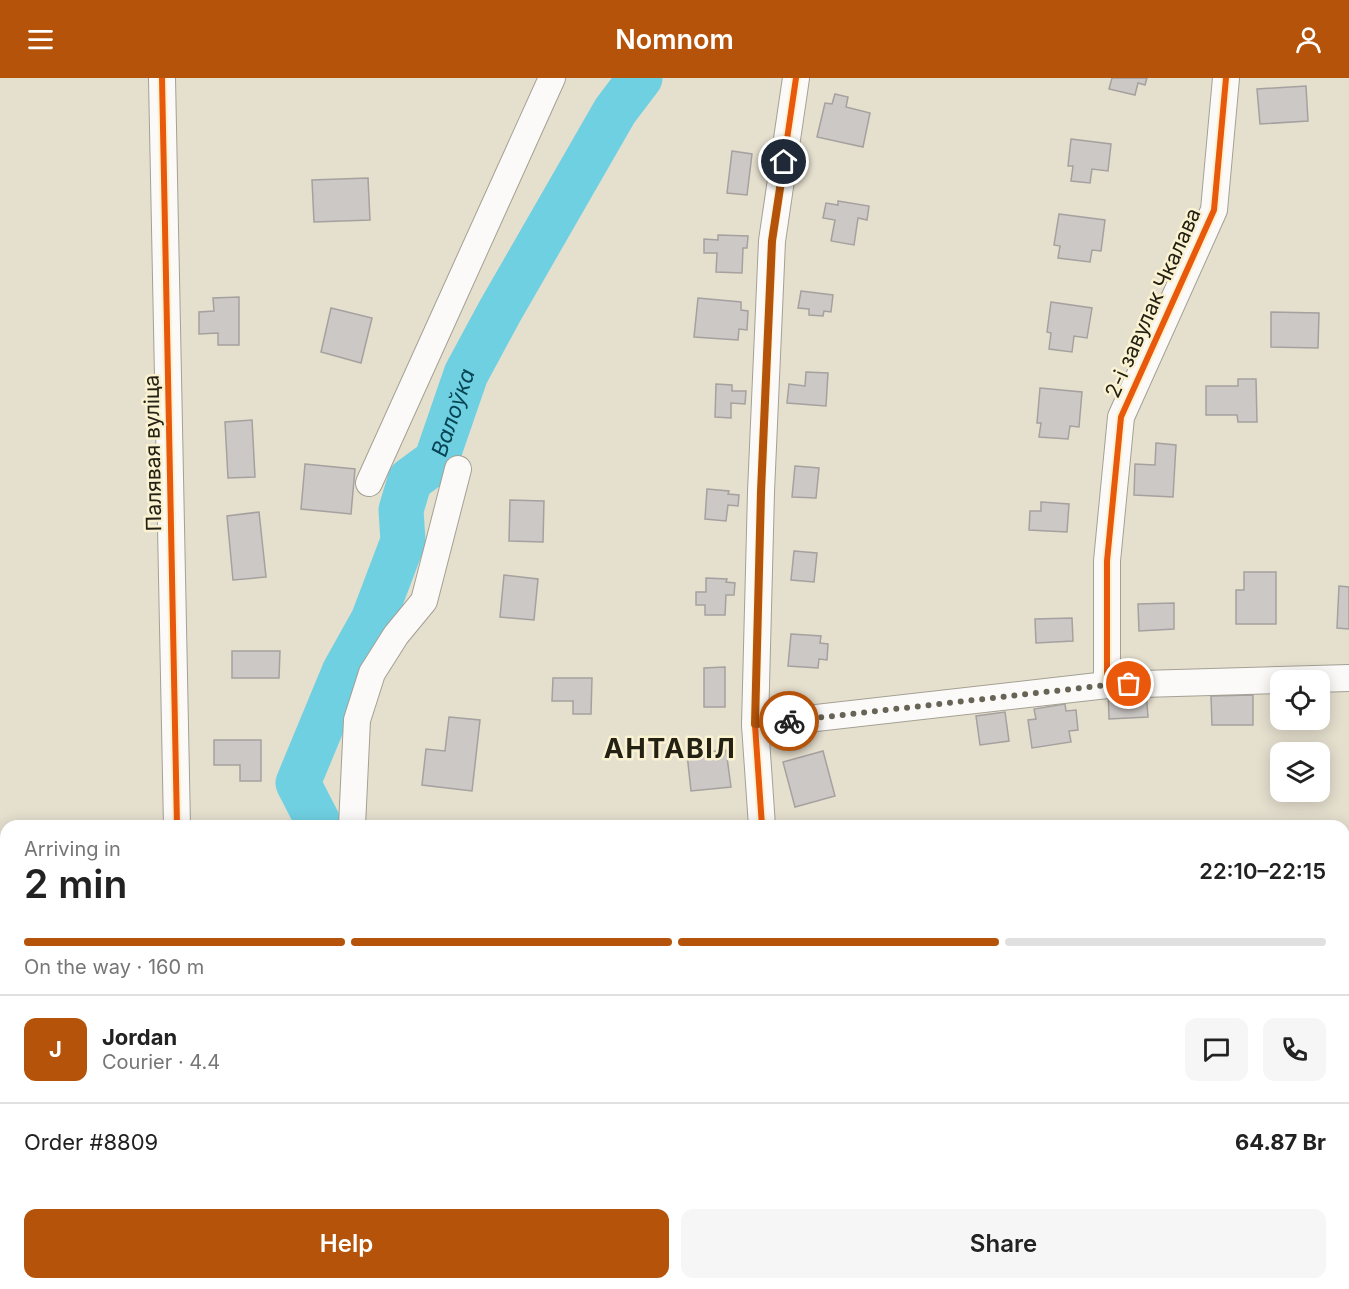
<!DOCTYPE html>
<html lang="en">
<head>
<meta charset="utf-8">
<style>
	body { margin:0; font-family:Inter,sans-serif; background:#f6f6f6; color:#222; height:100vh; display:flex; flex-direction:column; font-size:22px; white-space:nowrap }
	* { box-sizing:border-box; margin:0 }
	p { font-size:20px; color:#767676 }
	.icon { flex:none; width:33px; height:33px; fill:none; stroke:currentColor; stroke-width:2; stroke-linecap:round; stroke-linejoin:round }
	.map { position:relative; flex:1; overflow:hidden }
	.side { position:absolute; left:0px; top:742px; width:1350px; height:470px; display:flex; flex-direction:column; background:#fff; border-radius:18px 18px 0 0; box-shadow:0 3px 15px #0003 }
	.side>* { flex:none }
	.tools { position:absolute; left:1270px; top:592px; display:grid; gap:12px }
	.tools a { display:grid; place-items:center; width:60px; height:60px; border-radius:12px; background:#fff; box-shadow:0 3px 15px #0003; font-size:30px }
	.pin { position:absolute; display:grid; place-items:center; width:51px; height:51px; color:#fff; margin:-26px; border:3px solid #fff; border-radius:50%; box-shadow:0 2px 6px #0007 }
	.courier { position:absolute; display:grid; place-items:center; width:60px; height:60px; margin:-30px; border:4px solid #b45309; border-radius:50%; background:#fff; color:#222; box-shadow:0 2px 8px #0007 }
	.overview em { font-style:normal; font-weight:600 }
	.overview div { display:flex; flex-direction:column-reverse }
	.overview { display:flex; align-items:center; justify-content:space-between; height:102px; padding:0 24px }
	h1 { font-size:39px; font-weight:600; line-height:45px }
	.bar { display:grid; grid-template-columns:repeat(4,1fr); gap:9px 6px; align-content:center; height:72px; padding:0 24px }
	.bar i { height:8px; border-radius:4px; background:#e0e0e0 }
	.bar .active { background:#b45309 }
	.bar p { grid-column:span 4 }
	.line { display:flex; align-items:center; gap:15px; padding:0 24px; border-top:2px solid #e0e0e0 }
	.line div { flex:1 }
	.round { display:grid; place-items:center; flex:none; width:63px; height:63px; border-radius:12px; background:#f6f6f6 }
	.button { display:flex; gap:12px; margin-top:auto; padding:12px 24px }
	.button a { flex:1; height:69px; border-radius:12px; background:#b45309; color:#fff; font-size:24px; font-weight:600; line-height:69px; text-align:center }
	.button a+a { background:#f6f6f6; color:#222 }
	header { display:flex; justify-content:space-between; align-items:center; height:78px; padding:0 24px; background:#b45309; color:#fff; font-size:27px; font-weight:600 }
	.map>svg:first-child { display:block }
</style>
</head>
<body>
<header><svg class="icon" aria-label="menu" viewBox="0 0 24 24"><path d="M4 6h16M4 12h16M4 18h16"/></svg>Nomnom<svg class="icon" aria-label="person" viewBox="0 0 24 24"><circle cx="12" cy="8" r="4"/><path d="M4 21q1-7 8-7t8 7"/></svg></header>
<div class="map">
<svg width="1349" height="1211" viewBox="0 0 1349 1211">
	<rect width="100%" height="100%" fill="#e5dfce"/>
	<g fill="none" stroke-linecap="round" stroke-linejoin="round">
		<!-- river -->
		<g stroke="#6fd0e2" stroke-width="45">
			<path id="s1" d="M317,748l1,-4 -20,-39 46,-111 29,-52 30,-79 -2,-31 9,-30 26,-19 30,-87 34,-63 115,-200 25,-33"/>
			<polyline points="256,1206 257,1211"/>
		</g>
	</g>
	<!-- building -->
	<g fill="#ccc8c6" stroke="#a5a19f" stroke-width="1.5">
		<polygon points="1112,0 1147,0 1145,7 1138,5 1135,17 1109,11"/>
		<polygon points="1306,8 1308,43 1260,46 1257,11"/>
		<polygon points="835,16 848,19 846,29 870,35 863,69 817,59 825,25 832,26"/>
		<polygon points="1071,61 1111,66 1108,93 1092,91 1090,105 1071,103 1073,88 1068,88"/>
		<polygon points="732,73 752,76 747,117 727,115"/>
		<polygon points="368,100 370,142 314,144 312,102"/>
		<polygon points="838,123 869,128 867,142 858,140 854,167 831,163 835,142 823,140 826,125 838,127"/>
		<polygon points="1059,136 1105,142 1101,173 1092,172 1090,184 1058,180 1060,168 1054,167"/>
		<polygon points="718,157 748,158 747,170 743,170 742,195 716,194 717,175 704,175 704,161 718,162"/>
		<polygon points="801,213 833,217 831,234 824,233 823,238 809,237 809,231 798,230"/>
		<polygon points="239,219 239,267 218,267 218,255 199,256 199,234 214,233 213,220"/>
		<polygon points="698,220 741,224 741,232 748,233 747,252 739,251 738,262 694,259"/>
		<polygon points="1051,224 1092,230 1087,260 1074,258 1072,274 1049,271 1051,255 1047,254"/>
		<polygon points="331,230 372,240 361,285 321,274"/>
		<polygon points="1271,234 1319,235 1318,270 1271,269"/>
		<polygon points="806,294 828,295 826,328 787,325 789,306 805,308"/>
		<polygon points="1238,301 1256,301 1257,344 1238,344 1237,337 1206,337 1206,308 1238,308"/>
		<polygon points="716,306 732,307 732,313 746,313 745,326 731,325 731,340 715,339"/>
		<polygon points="1040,310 1082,314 1079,349 1070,348 1068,361 1039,359 1041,345 1037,345"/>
		<polygon points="252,342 255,399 228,400 225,344"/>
		<polygon points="1156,365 1176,367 1173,419 1134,417 1135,386 1155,387"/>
		<polygon points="305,386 355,391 351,436 301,431"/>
		<polygon points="795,388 819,390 816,420 792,419"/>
		<polygon points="707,411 729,413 728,416 739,417 738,428 728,427 726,443 705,441"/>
		<polygon points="510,422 544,423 543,464 509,463"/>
		<polygon points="1041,424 1069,426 1067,454 1029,452 1030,433 1041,433"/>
		<polygon points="259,434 266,499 233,502 227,438"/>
		<polygon points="794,473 817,475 814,504 791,502"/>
		<polygon points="1244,494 1276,494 1276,546 1236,546 1236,512 1244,512"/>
		<polygon points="504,497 538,501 534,542 500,539"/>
		<polygon points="706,500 727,501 726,504 735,505 734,517 726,517 725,537 705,537 705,527 696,527 696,514 706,514"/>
		<polygon points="1339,508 1349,509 1349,551 1337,550"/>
		<polygon points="1174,525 1174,551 1139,553 1138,526"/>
		<polygon points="1072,540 1073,563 1036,565 1035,541"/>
		<polygon points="791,556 821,558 820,565 828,566 827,582 819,581 818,590 788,588"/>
		<polygon points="232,573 280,573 279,600 232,600"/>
		<polygon points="725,589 725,629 704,629 704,590"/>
		<polygon points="553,600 592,600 591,636 573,636 573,623 552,623"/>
		<polygon points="1108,608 1146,614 1148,639 1109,641"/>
		<polygon points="1253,617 1253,647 1212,647 1211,618"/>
		<polygon points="1065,626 1066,633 1076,632 1078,652 1069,653 1071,664 1032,670 1028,642 1036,641 1034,631"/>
		<polygon points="1005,634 1009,663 980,667 976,638"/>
		<polygon points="449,639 480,642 472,713 422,707 426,671 445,673"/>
		<polygon points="214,662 261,662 261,703 240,703 240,687 214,687"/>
		<polygon points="726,672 731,709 691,713 687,676"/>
		<polygon points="823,673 835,718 795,729 783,684"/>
		<polygon points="1349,1068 1349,1100 1344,1102 1344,1070"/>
		<polygon points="1056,1206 1092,1206 1094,1211 1057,1211 1055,1207"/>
		<polygon points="1122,1206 1151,1206 1140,1211 1125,1211"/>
	</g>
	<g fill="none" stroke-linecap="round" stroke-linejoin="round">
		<!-- minor casing -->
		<g stroke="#a4a093" stroke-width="28">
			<g id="minor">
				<polyline points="162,0 177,748"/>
				<polyline points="369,405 552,0"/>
				<polyline points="1107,607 1107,483 1121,339 1214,132 1226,0"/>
				<polyline points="755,647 1107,607 1349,600"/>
				<polyline points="352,748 357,642 372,595 396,557 424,523 458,391"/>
				<polyline points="762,748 755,647 761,414 772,163 796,0"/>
				<polyline points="1344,899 1349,899"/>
				<polyline points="302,1206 302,1211"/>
				<polyline points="852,1206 853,1211"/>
			</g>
		</g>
		<!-- tertiary casing -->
		<g stroke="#a4a093" stroke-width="34">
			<g id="tertiary">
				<polyline points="1344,1168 1349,1166"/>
				<polyline points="1236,1211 1248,1206"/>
			</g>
		</g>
		<!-- minor -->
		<use href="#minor" stroke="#fbfaf8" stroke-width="26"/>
		<!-- tertiary -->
		<use href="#tertiary" stroke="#fbfaf8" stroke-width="32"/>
		<!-- cycleway casing -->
		<g stroke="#fbf2d2" stroke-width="10">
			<g id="cycleway">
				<polyline points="162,0 177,748"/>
				<polyline points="1107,607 1107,483 1121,339 1214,132 1226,0"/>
				<polyline points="762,748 755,647 761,414 772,163 796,0"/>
			</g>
		</g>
		<!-- cycleway -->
		<use href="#cycleway" stroke="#e8590c" stroke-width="6"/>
	</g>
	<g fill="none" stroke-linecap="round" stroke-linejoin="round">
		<!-- done -->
		<polyline stroke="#676355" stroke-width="6" stroke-dasharray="0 10.8" points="789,643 1107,607 1129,606"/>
		<!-- route -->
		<polyline stroke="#b45309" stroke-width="8" points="784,84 772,163 761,414 755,646 789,643"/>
	</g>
	<g text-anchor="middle" stroke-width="5" stroke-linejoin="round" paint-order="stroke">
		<!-- street labels -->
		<g font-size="21" fill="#232014" stroke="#fbf2d2">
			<text transform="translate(1153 225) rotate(-66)" y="7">2-і завулак Чкалава</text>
			<text transform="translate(153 375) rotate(-91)" y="7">Палявая вуліца</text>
		</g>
		<!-- water labels -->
		<g font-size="22" font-style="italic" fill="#054452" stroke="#fbf2d2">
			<text dy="8" stroke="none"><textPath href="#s1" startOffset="458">Валоўка</textPath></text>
		</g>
		<!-- district labels -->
		<g font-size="27" font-weight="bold" letter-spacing="1.5" fill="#232014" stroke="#fbf2d2">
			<text x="670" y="680">АНТАВІЛ</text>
		</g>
	</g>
</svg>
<div class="tools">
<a><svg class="icon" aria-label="locate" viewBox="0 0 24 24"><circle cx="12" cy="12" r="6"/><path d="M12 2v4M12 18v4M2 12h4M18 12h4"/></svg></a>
<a><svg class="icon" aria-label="layers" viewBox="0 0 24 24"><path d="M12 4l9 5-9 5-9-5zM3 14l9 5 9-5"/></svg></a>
</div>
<div class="pin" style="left:1129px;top:606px;background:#ea580c"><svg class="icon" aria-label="bag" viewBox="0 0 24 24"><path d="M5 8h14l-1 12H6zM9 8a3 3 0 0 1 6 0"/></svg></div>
<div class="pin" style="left:784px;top:84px;background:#1f2937"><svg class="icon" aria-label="home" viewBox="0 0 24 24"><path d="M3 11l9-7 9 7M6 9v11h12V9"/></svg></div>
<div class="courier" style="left:789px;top:643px"><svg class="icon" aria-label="bike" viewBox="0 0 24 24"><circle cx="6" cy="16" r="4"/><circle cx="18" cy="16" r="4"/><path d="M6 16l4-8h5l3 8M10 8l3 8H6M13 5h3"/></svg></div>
<section class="side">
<div class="overview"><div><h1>2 min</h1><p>Arriving in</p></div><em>22:10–22:15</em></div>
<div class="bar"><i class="active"></i><i class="active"></i><i class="active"></i><i></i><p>On the way · 160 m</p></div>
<div class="line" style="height:108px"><b class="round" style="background:#b45309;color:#fff">J</b><div><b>Jordan</b><p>Courier · 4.4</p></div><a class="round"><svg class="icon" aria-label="chat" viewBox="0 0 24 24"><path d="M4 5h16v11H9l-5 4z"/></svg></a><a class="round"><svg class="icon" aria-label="phone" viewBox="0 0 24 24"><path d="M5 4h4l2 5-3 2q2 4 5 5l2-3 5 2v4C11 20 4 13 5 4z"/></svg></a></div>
<div class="line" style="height:78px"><div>Order #8809</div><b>64.87 Br</b></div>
<div class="button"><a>Help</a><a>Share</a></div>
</section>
</div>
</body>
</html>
